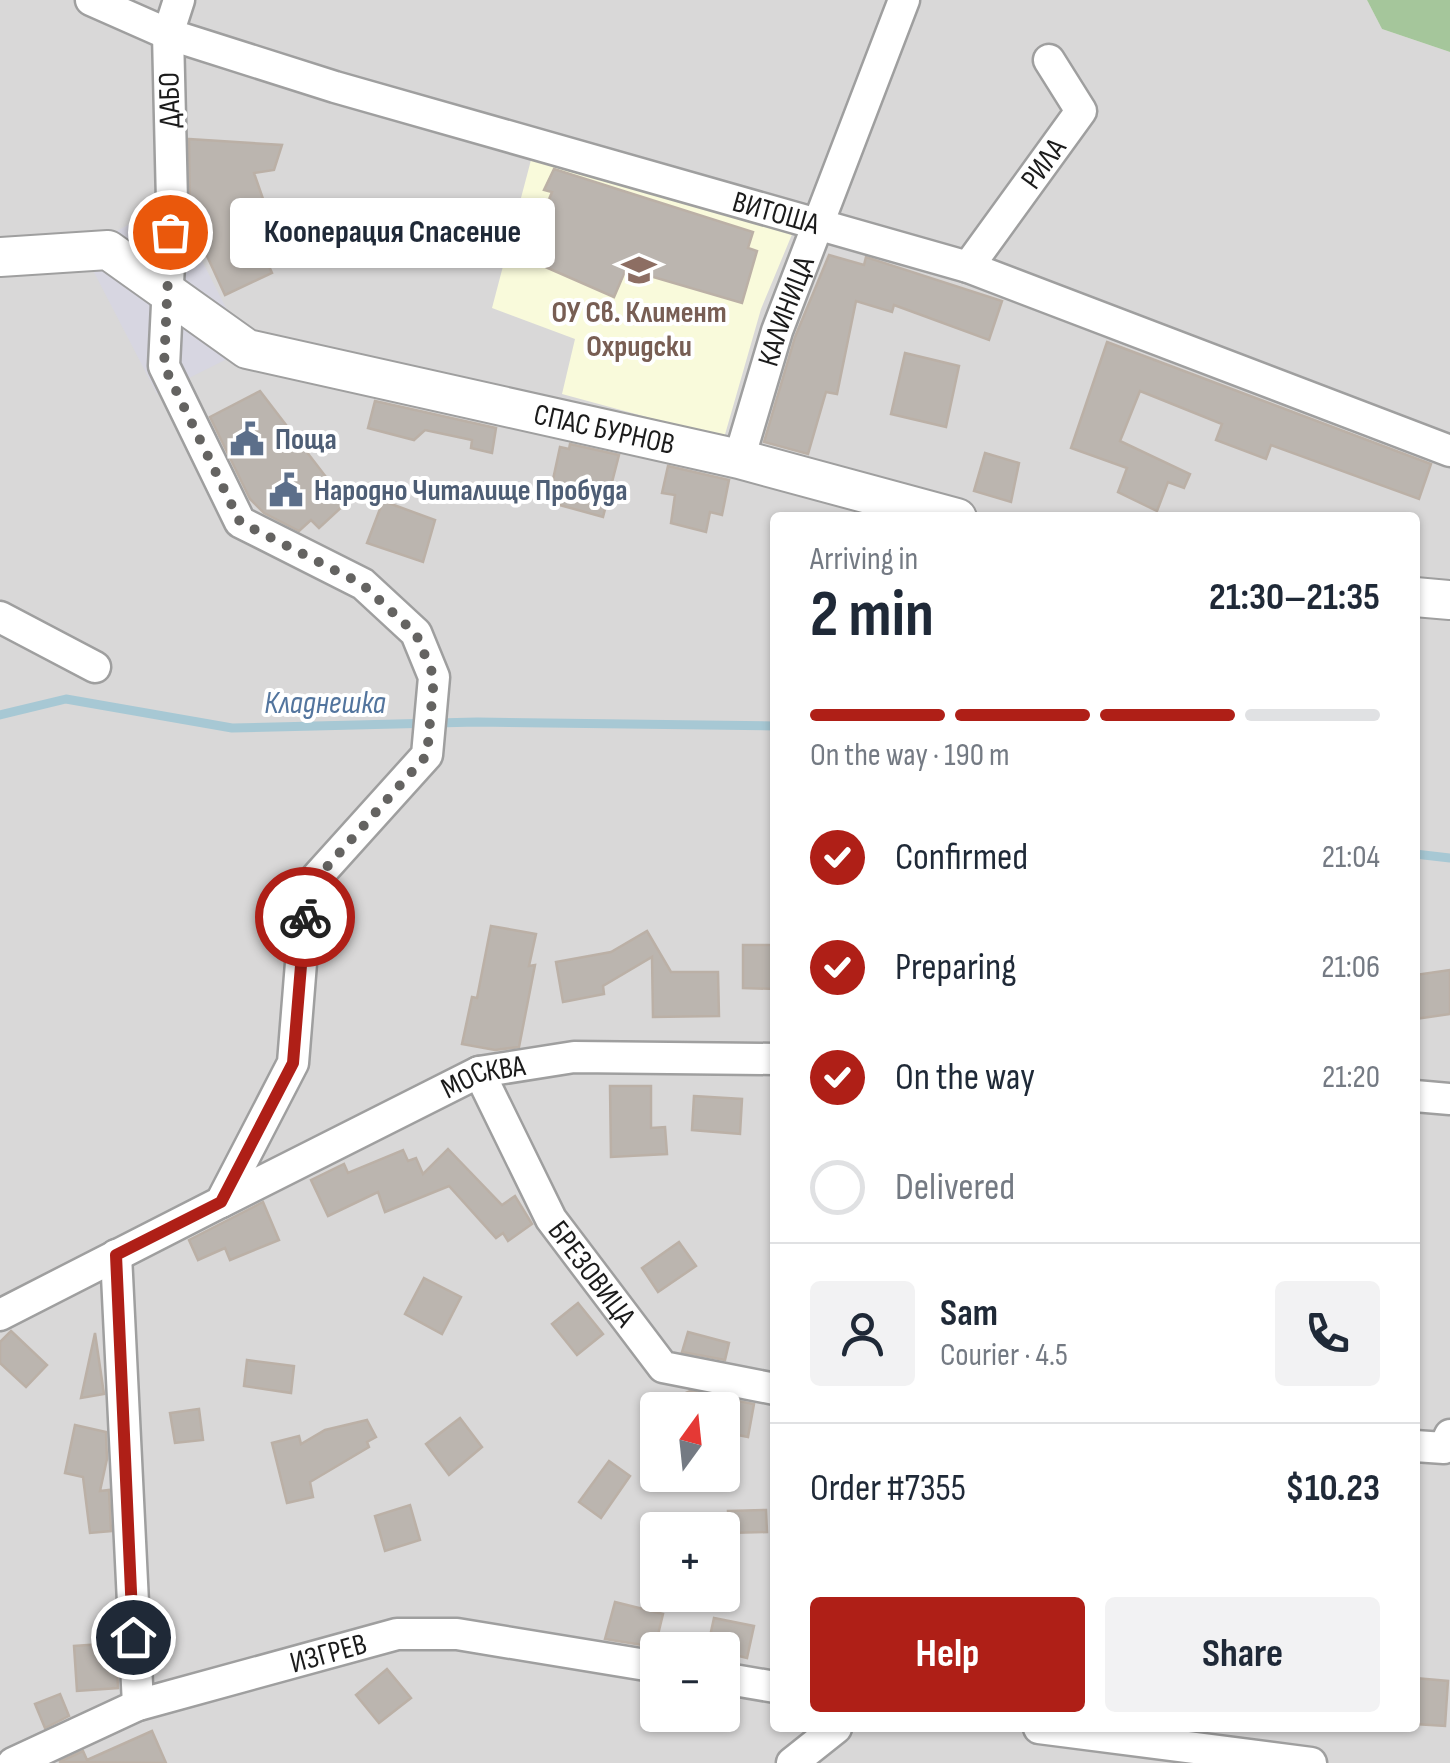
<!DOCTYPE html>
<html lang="en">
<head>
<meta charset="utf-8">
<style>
	body { margin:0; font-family:"Sofia Sans Condensed",sans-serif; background:#f2f2f3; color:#1f2937; height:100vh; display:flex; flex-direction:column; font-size:38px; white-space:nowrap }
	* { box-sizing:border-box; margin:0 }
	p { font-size:32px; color:#747a83 }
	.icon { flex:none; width:55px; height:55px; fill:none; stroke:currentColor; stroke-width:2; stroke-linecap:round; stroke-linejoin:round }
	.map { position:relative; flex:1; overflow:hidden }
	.drawer { position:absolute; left:770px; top:512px; width:650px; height:1220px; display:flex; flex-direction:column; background:#fff; border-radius:10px; box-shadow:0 2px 8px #0004 }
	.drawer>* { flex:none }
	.needle { width:65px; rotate:15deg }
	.buttons { position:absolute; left:640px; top:1392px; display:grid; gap:20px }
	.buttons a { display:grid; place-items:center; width:100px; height:100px; border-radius:10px; background:#fff; box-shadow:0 2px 8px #0004; font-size:50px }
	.pin { position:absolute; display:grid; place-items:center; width:85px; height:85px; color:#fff; margin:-42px; border:5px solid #fff; border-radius:50%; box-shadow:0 2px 10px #0007 }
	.courier { position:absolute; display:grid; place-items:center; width:100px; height:100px; margin:-50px; border:8px solid #af1f17; border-radius:50%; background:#fff; color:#222; box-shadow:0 2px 12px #0007 }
	.bubble { position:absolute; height:70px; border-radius:10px; background:#fff; box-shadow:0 2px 8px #0004; font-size:32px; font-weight:700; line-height:70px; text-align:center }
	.overview em { font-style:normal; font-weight:700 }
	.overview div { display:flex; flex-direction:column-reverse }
	.overview { display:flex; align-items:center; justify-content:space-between; height:170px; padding:0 40px }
	h1 { font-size:65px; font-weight:700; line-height:75px }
	.bar { display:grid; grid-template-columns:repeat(4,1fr); gap:15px 10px; align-content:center; height:120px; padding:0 40px }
	.bar i { height:12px; border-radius:8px; background:#e0e1e3 }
	.bar .current { background:#af1f17 }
	.bar p { grid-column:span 4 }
	.line { display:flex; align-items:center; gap:25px; padding:0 40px; border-top:2px solid #e0e1e3 }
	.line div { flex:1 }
	.round { display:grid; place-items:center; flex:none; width:105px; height:105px; border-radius:10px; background:#f2f2f3 }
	ol { padding:0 40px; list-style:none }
	li { display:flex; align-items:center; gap:30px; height:110px }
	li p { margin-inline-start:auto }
	li .icon { padding:10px; border-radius:50%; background:#af1f17; color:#fff; stroke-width:4 }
	li:last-child { color:#747a83 }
	li i { width:55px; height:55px; border:5px solid #e0e1e3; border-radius:50% }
	.primary-button { display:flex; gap:20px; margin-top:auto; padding:20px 40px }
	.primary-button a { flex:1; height:115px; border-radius:10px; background:#af1f17; color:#fff; font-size:40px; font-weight:700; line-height:115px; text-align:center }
	.primary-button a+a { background:#f2f2f3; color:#1f2937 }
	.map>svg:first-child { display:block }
</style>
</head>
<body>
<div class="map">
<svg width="1450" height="1763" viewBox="0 0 1450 1763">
	<rect width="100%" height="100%" fill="#ebe9e2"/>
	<!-- residential -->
	<path fill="#d9d8d8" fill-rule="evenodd" d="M0,0h1367l15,29 68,23v1711h-1450zM775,518h640v1210h-640zM658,1410h64v65h-64zM658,1530h64v65h-64zM658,1650h64v65h-64z"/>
	<!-- education -->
	<polygon fill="#f9fadb" points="531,160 793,232 761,309 724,438 562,394 575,339 492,308"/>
	<!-- forest -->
	<polygon fill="#a5c69b" points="1367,0 1450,0 1450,52 1382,29"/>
	<!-- plaza -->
	<polygon fill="#d7d6e1" points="172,202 247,349 157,394 82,249"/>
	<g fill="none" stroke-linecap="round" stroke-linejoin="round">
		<!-- stream -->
		<g stroke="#a7c8d4" stroke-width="9">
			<polyline points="0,715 66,699 232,728 477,722 775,726"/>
			<polyline points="1415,854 1450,858"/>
		</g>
	</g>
	<!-- building -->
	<g fill="#bbb5af" stroke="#bbb0a6" stroke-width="2.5">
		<polygon points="189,139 282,145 274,170 254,173 270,219 252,228 272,273 225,295 190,219"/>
		<polygon points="554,169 753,232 748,248 757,251 742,303 626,269 614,297 525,258 552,192 544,190"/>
		<polygon points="829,255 864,265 866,257 1002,301 989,340 894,305 892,312 856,301 837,394 826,392 808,454 764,442 795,337"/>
		<polygon points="1107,342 1431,464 1419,499 1271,445 1266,459 1216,440 1222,424 1140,391 1120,441 1190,474 1184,488 1168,482 1157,511 1118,492 1127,468 1071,448"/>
		<polygon points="905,353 959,366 946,427 891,414"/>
		<polygon points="260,391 346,503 319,528 311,520 299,531 264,513 250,499 210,417"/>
		<polygon points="375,401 496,428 492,453 471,448 472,440 425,430 414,440 368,428"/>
		<polygon points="570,444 619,455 603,517 556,504 559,486 552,484 560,447 569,449"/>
		<polygon points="985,453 1019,463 1011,502 974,491"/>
		<polygon points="668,466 729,480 722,515 710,512 706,532 671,523 675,495 662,493"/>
		<polygon points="383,501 435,520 423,562 367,543"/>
		<polygon points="491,926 536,934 529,966 535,965 519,1047 495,1050 462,1044 472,997 477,998"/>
		<polygon points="647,931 671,972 718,972 719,1016 653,1017 652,957 603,986 604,994 563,1002 556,962 611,952"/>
		<polygon points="743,945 775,945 775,989 743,988"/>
		<polygon points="1450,970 1450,1014 1415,1019 1415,975"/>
		<polygon points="610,1086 651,1086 651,1128 665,1127 667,1154 611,1157"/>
		<polygon points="694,1096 742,1099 740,1134 692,1130"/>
		<polygon points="448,1149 502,1205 515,1196 532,1224 508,1241 503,1233 496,1238 449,1186 385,1212 378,1192 328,1216 311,1180 344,1164 348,1173 403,1150 408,1161 416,1158 423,1174"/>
		<polygon points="263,1202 279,1240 230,1260 225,1248 198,1260 189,1240"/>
		<polygon points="679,1242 696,1266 658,1292 642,1268"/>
		<polygon points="424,1278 461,1297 442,1334 405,1314"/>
		<polygon points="578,1303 603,1334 577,1355 552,1324"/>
		<polygon points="11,1331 47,1365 26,1387 0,1363 0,1342"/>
		<polygon points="688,1332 729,1343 725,1360 682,1352"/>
		<polygon points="95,1333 104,1394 81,1398"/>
		<polygon points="247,1360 294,1366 291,1393 244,1386"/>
		<polygon points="690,1391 714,1396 711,1410 648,1410"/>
		<polygon points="722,1398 754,1404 748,1437 722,1432"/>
		<polygon points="199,1409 203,1440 175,1443 170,1413"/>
		<polygon points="460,1418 482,1447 449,1475 426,1444"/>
		<polygon points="367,1420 376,1437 367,1442 369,1447 310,1482 313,1497 287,1503 272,1443 299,1436 301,1444 325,1430"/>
		<polygon points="75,1425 106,1432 107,1459 100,1491 109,1490 111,1531 90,1533 83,1477 65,1473"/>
		<polygon points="609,1461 630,1476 601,1518 579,1502"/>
		<polygon points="410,1505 420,1540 385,1551 375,1516"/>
		<polygon points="766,1510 767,1532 729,1533 728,1511"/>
		<polygon points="615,1602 663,1614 655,1647 605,1639"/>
		<polygon points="714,1618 754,1626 747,1658 714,1650 716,1642 709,1641"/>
		<polygon points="116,1643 118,1688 77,1691 74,1646"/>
		<polygon points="387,1669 411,1698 379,1723 356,1695"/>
		<polygon points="1415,1678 1448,1681 1445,1726 1415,1724"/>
		<polygon points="60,1694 69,1716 45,1728 35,1704"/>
		<polygon points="152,1731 166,1763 59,1762 83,1751 87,1760"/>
	</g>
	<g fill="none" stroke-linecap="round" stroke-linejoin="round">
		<!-- minor casing -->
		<g stroke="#9f9f9f" stroke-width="35">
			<g id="minor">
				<path id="s1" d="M91,0l77,34 167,53 633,180 482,184"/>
				<path id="s2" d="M968,267l113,-156 -32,-51"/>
				<path id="s3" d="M739,459l38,-128 127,-331"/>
				<polyline points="0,617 95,667"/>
				<path id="s4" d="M479,1072l72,147 112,148 112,22"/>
				<polyline points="1415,1096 1450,1099"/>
				<path id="s5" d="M221,1202l258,-130 95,-15 201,2"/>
				<polyline points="116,1255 138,1705"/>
				<polyline points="0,1315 221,1202 293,1063 307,888 427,755 434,677 416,633 363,584 240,522 164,366 172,202 168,34 179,0"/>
				<polyline points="1415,1446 1444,1448 1450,1435"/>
				<polyline points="722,1678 775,1687"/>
				<polyline points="1039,1728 1311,1763"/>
				<path id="s6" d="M13,1763l125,-58 259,-71h60l201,33"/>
				<polyline points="792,1763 836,1728"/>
			</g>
		</g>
		<!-- tertiary casing -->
		<g stroke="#9f9f9f" stroke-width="42">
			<g id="tertiary">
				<path id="s7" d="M0,257l108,-7 139,99 492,110 218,59"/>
				<polyline points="1415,597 1450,600"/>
			</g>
		</g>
		<!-- minor -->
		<use href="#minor" stroke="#fff" stroke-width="30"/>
		<!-- tertiary -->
		<use href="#tertiary" stroke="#fff" stroke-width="38"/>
	</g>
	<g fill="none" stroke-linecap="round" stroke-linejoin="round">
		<!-- done -->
		<polyline stroke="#646361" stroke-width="10" stroke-dasharray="0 18" points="170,232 164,366 240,522 362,584 416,634 434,677 427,755 308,888 305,917"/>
		<!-- route -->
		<polyline stroke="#af1f17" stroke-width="12" points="133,1637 116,1255 221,1202 293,1063 305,917"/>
	</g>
	<!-- icons -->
	<defs>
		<g id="school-bare" transform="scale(2.7)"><path d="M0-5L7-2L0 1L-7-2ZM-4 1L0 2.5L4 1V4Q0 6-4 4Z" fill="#8d6e63" stroke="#fff" stroke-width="2.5" paint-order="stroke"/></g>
		<g id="civic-bare" transform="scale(2.7)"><path d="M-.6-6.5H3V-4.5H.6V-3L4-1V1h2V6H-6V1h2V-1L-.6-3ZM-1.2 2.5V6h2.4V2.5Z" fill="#5c6f8a" stroke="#fff" stroke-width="2.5" paint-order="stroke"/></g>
	</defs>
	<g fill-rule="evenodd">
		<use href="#school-bare" x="639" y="270"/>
		<use href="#civic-bare" x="247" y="439"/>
		<use href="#civic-bare" x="286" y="490"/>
	</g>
	<g text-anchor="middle" stroke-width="8" stroke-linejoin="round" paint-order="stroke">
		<!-- street labels -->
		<g font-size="30" fill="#1b1b1b" stroke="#fff">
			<text transform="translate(169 100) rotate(-91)" y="10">ДАБО</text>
			<text dy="10" stroke="none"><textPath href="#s2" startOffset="128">РИЛА</textPath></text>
			<text dy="10" stroke="none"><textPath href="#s1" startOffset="718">ВИТОША</textPath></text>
			<text dy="10" stroke="none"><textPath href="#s3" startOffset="155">КАЛИНИЦА</textPath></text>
			<text dy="10" stroke="none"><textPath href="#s7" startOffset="645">СПАС БУРНОВ</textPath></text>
			<text dy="10" stroke="none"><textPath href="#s5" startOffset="292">МОСКВА</textPath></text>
			<text dy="10" stroke="none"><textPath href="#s4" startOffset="232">БРЕЗОВИЦА</textPath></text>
			<text dy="10" stroke="none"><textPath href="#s6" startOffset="335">ИЗГРЕВ</textPath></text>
		</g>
		<!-- education labels -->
		<g font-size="30" font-weight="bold" fill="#785e54" stroke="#fff">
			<text x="639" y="322">ОУ Св. Климент<tspan x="639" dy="34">Охридски</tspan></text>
		</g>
		<!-- service labels -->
		<g font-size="30" font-weight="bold" fill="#4e5e75" stroke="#fff" text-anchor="start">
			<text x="275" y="449">Поща</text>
			<text x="314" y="500">Народно Читалище Пробуда</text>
		</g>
		<!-- water labels -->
		<g font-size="32" font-style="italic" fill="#53759e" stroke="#fff">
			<text x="325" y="713">Кладнешка</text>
		</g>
	</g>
</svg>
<div class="buttons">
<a><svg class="needle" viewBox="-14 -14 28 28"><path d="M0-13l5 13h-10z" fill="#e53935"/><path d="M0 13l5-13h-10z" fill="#747a83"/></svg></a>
<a>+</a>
<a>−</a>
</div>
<div class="pin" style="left:170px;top:232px;background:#ea580c"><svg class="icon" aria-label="bag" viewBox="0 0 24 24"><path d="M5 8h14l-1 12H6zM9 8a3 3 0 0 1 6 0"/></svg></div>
<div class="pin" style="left:133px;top:1637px;background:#1f2937"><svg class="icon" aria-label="home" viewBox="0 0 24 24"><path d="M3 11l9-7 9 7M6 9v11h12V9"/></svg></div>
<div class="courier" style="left:305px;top:917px"><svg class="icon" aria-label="bike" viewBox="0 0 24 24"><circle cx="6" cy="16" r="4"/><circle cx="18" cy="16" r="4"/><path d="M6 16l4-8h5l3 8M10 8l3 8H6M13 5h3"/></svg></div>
<div class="bubble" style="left:230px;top:198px;width:325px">Кооперация Спасение</div>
<section class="drawer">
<div class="overview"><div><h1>2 min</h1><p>Arriving in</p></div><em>21:30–21:35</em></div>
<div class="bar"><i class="current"></i><i class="current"></i><i class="current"></i><i></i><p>On the way · 190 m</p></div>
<ol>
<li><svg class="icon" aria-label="check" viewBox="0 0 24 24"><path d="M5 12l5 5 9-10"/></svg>Confirmed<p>21:04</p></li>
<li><svg class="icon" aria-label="check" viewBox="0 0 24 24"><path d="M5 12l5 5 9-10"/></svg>Preparing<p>21:06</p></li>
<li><svg class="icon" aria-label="check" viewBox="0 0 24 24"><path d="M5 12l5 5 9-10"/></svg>On the way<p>21:20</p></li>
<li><i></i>Delivered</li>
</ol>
<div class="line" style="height:180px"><a class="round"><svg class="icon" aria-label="person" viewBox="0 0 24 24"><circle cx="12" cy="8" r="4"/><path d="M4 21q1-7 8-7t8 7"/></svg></a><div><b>Sam</b><p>Courier · 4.5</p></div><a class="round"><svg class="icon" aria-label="phone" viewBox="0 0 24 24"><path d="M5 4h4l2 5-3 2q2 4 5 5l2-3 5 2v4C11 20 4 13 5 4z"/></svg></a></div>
<div class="line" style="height:130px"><div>Order #7355</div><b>$10.23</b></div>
<div class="primary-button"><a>Help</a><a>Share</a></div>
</section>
</div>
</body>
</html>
